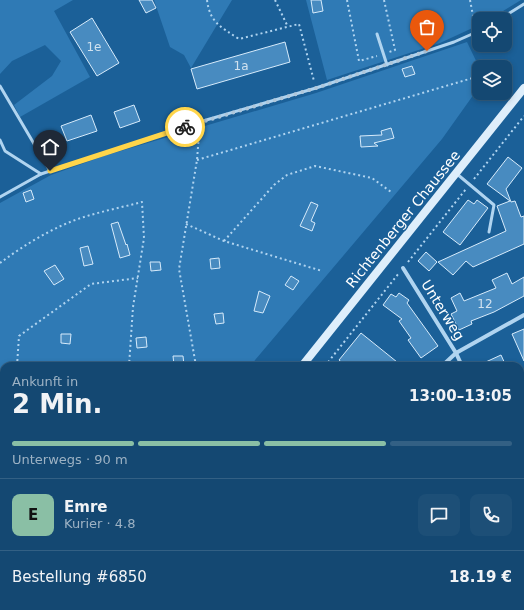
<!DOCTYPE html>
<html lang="de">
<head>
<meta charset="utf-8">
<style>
	body { margin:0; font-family:"DejaVu Sans",sans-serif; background:#1d4f77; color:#f1f3f6; height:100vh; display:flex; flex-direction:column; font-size:15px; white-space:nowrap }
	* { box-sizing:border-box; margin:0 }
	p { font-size:13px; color:#9db2c4 }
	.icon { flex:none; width:22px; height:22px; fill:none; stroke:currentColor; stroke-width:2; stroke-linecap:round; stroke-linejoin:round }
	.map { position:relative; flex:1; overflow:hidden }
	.panel { position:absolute; left:0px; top:362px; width:524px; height:248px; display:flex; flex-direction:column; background:#144872; border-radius:12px 12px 0 0; box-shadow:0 2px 6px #0003,0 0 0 1px #336084 }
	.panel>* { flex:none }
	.controls { position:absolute; left:472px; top:12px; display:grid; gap:8px }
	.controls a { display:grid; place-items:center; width:40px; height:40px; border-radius:8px; background:#144872; box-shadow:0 2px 6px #0003,0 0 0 1px #336084; font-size:20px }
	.pin { position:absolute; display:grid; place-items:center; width:34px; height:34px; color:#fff; margin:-41px -17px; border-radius:50% 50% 50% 0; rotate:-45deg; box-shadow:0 0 4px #0007 }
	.pin .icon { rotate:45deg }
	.courier { position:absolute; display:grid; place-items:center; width:40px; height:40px; margin:-20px; border:3px solid #ffd54a; border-radius:50%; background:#fff; color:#222; box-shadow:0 1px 5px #0007 }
	.summary em { font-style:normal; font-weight:800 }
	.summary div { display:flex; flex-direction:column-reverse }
	.summary { display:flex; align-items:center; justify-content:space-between; height:68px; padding:0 12px }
	h1 { font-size:26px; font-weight:800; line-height:30px }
	.bar { display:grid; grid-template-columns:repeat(4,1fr); gap:6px 4px; align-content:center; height:48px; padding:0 12px }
	.bar i { height:5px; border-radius:3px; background:#336084 }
	.bar .active { background:#8abfa5 }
	.bar p { grid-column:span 4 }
	.line { display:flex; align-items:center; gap:10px; padding:0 12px; border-top:1px solid #336084 }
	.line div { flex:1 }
	.round { display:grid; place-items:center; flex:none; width:42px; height:42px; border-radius:8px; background:#1d4f77 }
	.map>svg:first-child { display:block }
</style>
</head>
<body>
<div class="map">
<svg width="524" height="610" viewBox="0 0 524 610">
	<rect width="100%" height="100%" fill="#1b6098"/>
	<!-- green -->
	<g fill="#2f7ab5">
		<polygon points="0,0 73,0 54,11 90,77 20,117 14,105 52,76 61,61 45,45 12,61 0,74"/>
		<polygon points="154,0 232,0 191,68 184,55 170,47"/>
		<polygon points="306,0 521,0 490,19 479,19 479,25 440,43 327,80"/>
		<polygon points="467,42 479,67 479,87 442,139 250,366 4,366 4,606 51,606 48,610 0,610 0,203 51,175 104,156 316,93"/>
		<polygon points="134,606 321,606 322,610 131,610"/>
	</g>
	<!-- building -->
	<g fill="#488bc0" stroke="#d7ebfb">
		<polygon points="139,0 152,0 156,8 146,13"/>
		<polygon points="311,0 321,0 323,11 313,13"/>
		<polygon points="437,17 439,25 420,30 418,21"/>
		<polygon points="92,18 119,63 97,76 70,32"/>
		<polygon points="285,42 290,62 197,89 191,69"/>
		<polygon points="412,66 415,74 405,77 402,69"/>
		<polygon points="134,105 140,121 120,128 114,112"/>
		<polygon points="91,115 97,131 67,141 61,126"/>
		<polygon points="391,128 394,138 374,143 378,146 361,147 360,136 382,135 381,131"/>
		<polygon points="508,157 522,168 506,189 511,202 515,201 521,217 524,216 524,244 473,267 466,261 453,275 438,262 506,231 497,206 510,201 487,184"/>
		<polygon points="31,190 34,199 26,202 23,193"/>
		<polygon points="468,200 474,204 477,200 488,208 460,245 443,232"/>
		<polygon points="311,202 318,205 311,221 315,223 312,231 300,226"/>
		<polygon points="118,222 126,245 127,244 130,255 120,258 111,224"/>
		<polygon points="88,246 93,264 84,266 80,248"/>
		<polygon points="426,252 437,262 429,271 418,261"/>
		<polygon points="219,258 220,268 211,269 210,259"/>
		<polygon points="150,262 160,262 161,270 151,271"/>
		<polygon points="55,265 64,279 54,285 44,271"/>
		<polygon points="507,273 512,284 524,277 524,296 494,312 471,321 472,324 459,330 451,314 457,311 451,298 460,293 464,301 496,288 492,280"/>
		<polygon points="291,276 299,281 293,290 285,285"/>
		<polygon points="259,291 270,296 263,313 254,311"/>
		<polygon points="399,293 409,300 407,303 438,346 421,358 408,340 411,338 399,321 402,319 383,305 391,294 396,297"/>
		<polygon points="223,313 224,323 216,324 214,314"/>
		<polygon points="524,329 524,361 512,334"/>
		<polygon points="361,333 402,366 346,366 339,360"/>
		<polygon points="61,334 71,334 70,344 61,343"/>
		<polygon points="146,337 147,347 137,348 136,338"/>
		<polygon points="501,355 506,366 477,366"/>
		<polygon points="173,356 183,356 184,365 174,365"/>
	</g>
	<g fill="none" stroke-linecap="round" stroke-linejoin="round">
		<!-- path -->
		<g stroke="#b0d4f0" stroke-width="2" stroke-dasharray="2 3" stroke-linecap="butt">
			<path d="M207,0c3,23 14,27 32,39l60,-15 15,57"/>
			<polyline points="275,0 288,27"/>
			<polyline points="347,0 359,61 377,56"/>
			<polyline points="384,0 395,50 389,52"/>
			<polyline points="470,0 475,26"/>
			<polyline points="197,160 476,77"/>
			<polyline points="474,179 524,116"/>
			<polyline points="186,224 224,241 322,271"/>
			<polyline points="224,241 274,185 287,175 315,166 372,178 391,192"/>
			<polyline points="408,262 466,189"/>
			<path d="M0,263c24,-18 55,-37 84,-46 19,-6 39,-10 58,-15l2,36 -11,69 -4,59"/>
			<polyline points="17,366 19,336 91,284 138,278"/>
			<polyline points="196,366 179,269 197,160 199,134"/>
			<polyline points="325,366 399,273"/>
			<polyline points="0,382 4,382"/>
			<polyline points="0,386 4,389"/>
			<polyline points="0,489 4,492"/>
			<polyline points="0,591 4,595"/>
			<polyline points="271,606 273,610"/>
			<polyline points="15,610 18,606"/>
			<polyline points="127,610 130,606"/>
			<polyline points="194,610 197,606"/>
		</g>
		<!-- lane -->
		<g stroke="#b0d4f0" stroke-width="3">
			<polyline points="500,19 524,4"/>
			<polyline points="377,34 387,65"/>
			<polyline points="0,86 50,171"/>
			<polyline points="0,140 5,151 41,174"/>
			<polyline points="457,174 494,205 489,232"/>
			<polyline points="0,197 41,174 50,171 196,123 316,88 454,42 479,31"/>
			<polyline points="112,606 117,610"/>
		</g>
		<!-- street -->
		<g stroke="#b0d4f0" stroke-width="4">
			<polyline points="403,268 456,353 462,366"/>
			<polyline points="442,366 456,353 524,315"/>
			<polyline points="520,511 524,521"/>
			<polyline points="321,606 322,610"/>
			<polyline points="430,606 431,610"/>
		</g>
		<!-- secondary -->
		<g stroke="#deeefb" stroke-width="8">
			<polyline points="302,366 524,88"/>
			<polyline points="105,610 108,606"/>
		</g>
	</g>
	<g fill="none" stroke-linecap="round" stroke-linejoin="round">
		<!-- done -->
		<polyline stroke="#afc7db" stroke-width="4" stroke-dasharray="0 7.2" points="185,127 316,88 427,51"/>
		<!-- route -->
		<polyline stroke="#ffd54a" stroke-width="5" points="50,171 185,127"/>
	</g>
	<g text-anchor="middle" stroke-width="3" stroke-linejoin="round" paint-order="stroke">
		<!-- number labels -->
		<g font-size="12" fill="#d1e2ef">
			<text x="94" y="51">1e</text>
			<text x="241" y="70">1a</text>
			<text x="485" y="308">12</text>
		</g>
		<!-- street labels -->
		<g font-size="14" fill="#fff" stroke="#1b6098">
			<text transform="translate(403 219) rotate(-51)" y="5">Richtenberger Chaussee</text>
			<text transform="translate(443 310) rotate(58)" y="5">Unterweg</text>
		</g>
	</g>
</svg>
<div class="controls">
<a><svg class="icon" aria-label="locate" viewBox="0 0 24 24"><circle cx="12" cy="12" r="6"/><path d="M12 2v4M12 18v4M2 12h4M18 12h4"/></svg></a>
<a><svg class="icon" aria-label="layers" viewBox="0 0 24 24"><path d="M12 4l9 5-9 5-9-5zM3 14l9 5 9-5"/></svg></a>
</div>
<div class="pin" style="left:427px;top:51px;background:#ea580c"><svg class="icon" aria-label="bag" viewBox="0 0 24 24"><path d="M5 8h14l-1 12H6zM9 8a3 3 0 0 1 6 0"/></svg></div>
<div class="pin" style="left:50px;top:171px;background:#1f2937"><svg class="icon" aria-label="home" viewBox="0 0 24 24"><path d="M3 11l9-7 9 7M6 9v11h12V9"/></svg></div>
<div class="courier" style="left:185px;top:127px"><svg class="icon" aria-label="bike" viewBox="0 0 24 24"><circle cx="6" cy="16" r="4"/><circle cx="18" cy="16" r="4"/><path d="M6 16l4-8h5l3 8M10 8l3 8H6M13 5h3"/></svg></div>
<section class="panel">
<div class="summary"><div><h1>2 Min.</h1><p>Ankunft in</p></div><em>13:00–13:05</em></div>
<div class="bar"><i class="active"></i><i class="active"></i><i class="active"></i><i></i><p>Unterwegs · 90 m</p></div>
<div class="line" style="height:72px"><b class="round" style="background:#8abfa5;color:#111">E</b><div><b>Emre</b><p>Kurier · 4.8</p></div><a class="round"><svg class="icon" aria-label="chat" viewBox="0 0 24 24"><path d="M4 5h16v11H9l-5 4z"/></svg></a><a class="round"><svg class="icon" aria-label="phone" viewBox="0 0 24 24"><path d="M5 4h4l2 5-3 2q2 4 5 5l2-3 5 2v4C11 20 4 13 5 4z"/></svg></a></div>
<div class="line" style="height:52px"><div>Bestellung #6850</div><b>18.19 €</b></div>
</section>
</div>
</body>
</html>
